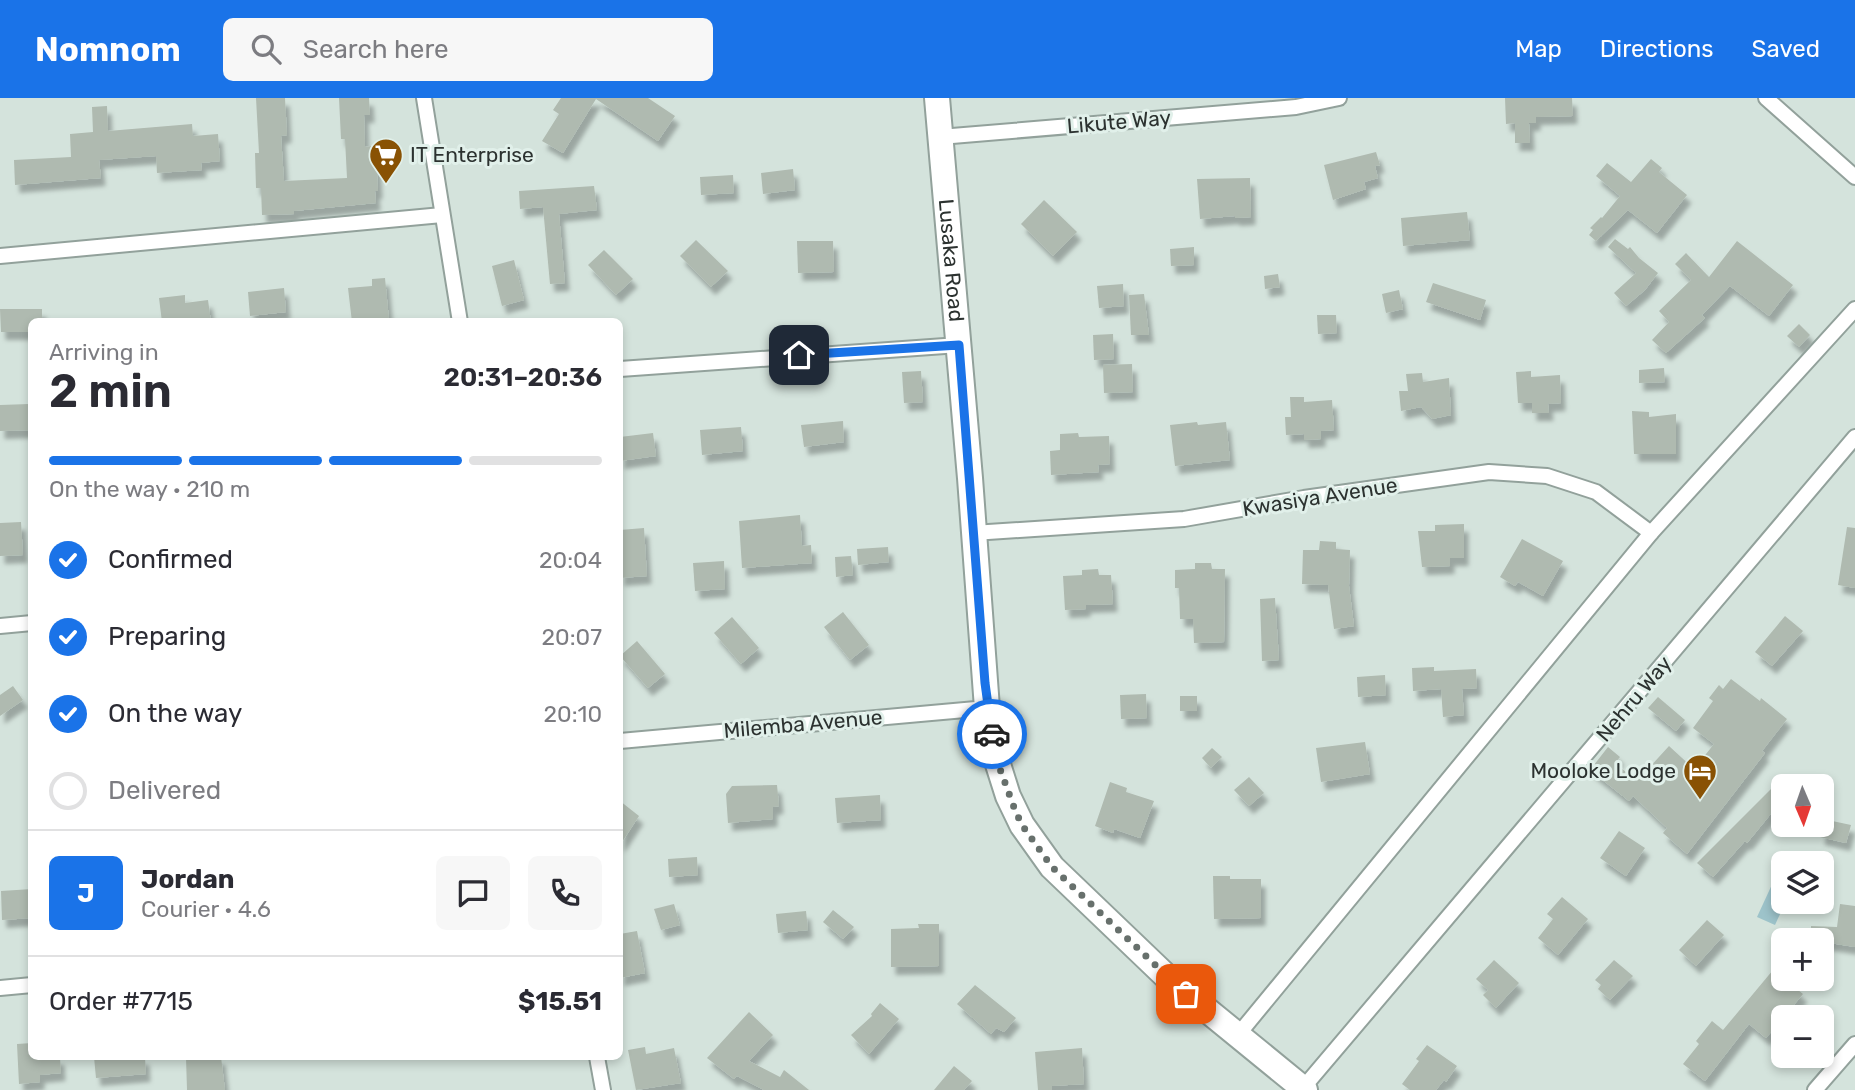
<!DOCTYPE html>
<html lang="en">
<head>
<meta charset="utf-8">
<style>
	body { margin:0; font-family:Rubik,sans-serif; background:#f7f7f7; color:#2b2b33; height:100vh; display:flex; flex-direction:column; font-size:26px; white-space:nowrap }
	* { box-sizing:border-box; margin:0 }
	p { font-size:23px; color:#7c7c81 }
	.icon { flex:none; width:38px; height:38px; fill:none; stroke:currentColor; stroke-width:2; stroke-linecap:round; stroke-linejoin:round }
	.map { position:relative; flex:1; overflow:hidden }
	.sheet { position:absolute; left:28px; top:220px; width:595px; height:742px; display:flex; flex-direction:column; background:#fff; border-radius:10px; box-shadow:0 4px 10px #0003 }
	.sheet>* { flex:none }
	.needle { width:46px; rotate:178deg }
	.controls { position:absolute; left:1771px; top:676px; display:grid; gap:14px }
	.controls a { display:grid; place-items:center; width:63px; height:63px; border-radius:10px; background:#fff; box-shadow:0 4px 10px #0003; font-size:35px }
	.pin { position:absolute; display:grid; place-items:center; width:60px; height:60px; color:#fff; margin:-30px; border-radius:14px; box-shadow:0 4px 10px #0006 }
	.courier { position:absolute; display:grid; place-items:center; width:70px; height:70px; margin:-35px; border:5px solid #1a73e8; border-radius:50%; background:#fff; color:#222; box-shadow:0 2px 9px #0007 }
	.head em { font-style:normal; font-weight:600 }
	.head div { display:flex; flex-direction:column-reverse }
	.head { display:flex; align-items:center; justify-content:space-between; height:119px; padding:0 21px }
	h1 { font-size:46px; font-weight:600; line-height:52px }
	.bar { display:grid; grid-template-columns:repeat(4,1fr); gap:10px 7px; align-content:center; height:84px; padding:0 21px }
	.bar i { height:9px; border-radius:5px; background:#e1e1e2 }
	.bar .on { background:#1a73e8 }
	.bar p { grid-column:span 4 }
	.line { display:flex; align-items:center; gap:18px; padding:0 21px; border-top:2px solid #e1e1e2 }
	.line div { flex:1 }
	.round { display:grid; place-items:center; flex:none; width:74px; height:74px; border-radius:10px; background:#f7f7f7 }
	ol { padding:0 21px; list-style:none }
	li { display:flex; align-items:center; gap:21px; height:77px }
	li p { margin-inline-start:auto }
	li .icon { padding:7px; border-radius:50%; background:#1a73e8; color:#fff; stroke-width:4 }
	li:last-child { color:#7c7c81 }
	li i { width:38px; height:38px; border:4px solid #e1e1e2; border-radius:50% }
	header { display:flex; align-items:center; gap:42px; box-sizing:border-box; height:98px; padding:0 35px; background:#1a73e8; color:#fff }
	header strong { font-size:33px }
	nav { display:flex; gap:38px; margin-inline-start:auto; font-size:24px }
	.search { width:490px; height:63px; background:#f7f7f7; display:flex; align-items:center; gap:18px; box-sizing:border-box; padding:0 24px; border-radius:10px; color:#7c7c81; font-size:26px }
	.map>svg:first-child { display:block }
</style>
</head>
<body>
<header>
<strong>Nomnom</strong>
<div class="search"><svg class="icon" aria-label="search" viewBox="0 0 24 24"><circle cx="10" cy="10" r="6"/><path d="M15 15l6 6"/></svg>Search here</div>
<nav><a>Map</a><a>Directions</a><a>Saved</a></nav>
</header>
<div class="map">
<svg width="1855" height="992" viewBox="0 0 1855 992">
	<defs>
		<filter id="shadow"><feDropShadow dx="4.5" dy="8" stdDeviation="2" flood-color="#0004"/></filter>
	</defs>
	<rect width="100%" height="100%" fill="#d4e3dc"/>
	<!-- water -->
	<polygon fill="#9dc3ca" points="1775,780 1783,783 1783,803 1786,803 1775,827 1757,819"/>
	<!-- building -->
	<g fill="#afbab0" filter="url(#shadow)">
		<polygon points="256,0 285,0 287,37 281,38 284,83 347,80 345,41 341,41 339,0 369,0 370,17 364,17 365,49 372,48 372,57 376,57 378,93 375,93 376,105 294,113 294,116 262,117 261,90 256,90 255,55 259,55"/>
		<polygon points="561,0 648,0 675,18 658,43 596,1 563,55 542,43 559,16 553,12"/>
		<polygon points="1505,0 1572,0 1573,18 1536,19 1536,25 1529,25 1530,45 1515,45 1515,25 1506,26"/>
		<polygon points="107,8 108,33 192,26 193,38 218,36 220,63 201,65 202,72 157,75 156,58 99,62 101,80 15,87 14,62 71,59 70,36 93,34 92,9"/>
		<polygon points="1376,54 1380,67 1375,68 1378,80 1364,84 1366,91 1333,102 1324,67"/>
		<polygon points="1651,61 1662,70 1659,74 1687,97 1657,135 1628,112 1596,143 1589,137 1593,132 1590,130 1601,119 1602,120 1620,98 1596,78 1607,65 1631,84"/>
		<polygon points="793,71 795,92 763,96 761,75"/>
		<polygon points="733,77 734,95 701,97 700,79"/>
		<polygon points="1250,80 1251,119 1235,120 1235,118 1200,121 1197,81"/>
		<polygon points="594,88 597,112 559,116 565,185 550,186 543,109 520,111 519,93"/>
		<polygon points="1044,102 1077,134 1053,158 1021,126"/>
		<polygon points="1467,114 1470,142 1403,148 1401,120"/>
		<polygon points="1615,141 1628,151 1630,149 1639,160 1658,175 1645,192 1626,208 1614,195 1636,175 1608,149"/>
		<polygon points="696,142 728,173 711,189 680,158"/>
		<polygon points="797,143 833,143 834,174 798,175"/>
		<polygon points="1737,143 1793,187 1769,218 1730,188 1702,217 1705,220 1666,255 1652,242 1669,224 1659,213 1691,182 1675,166 1686,155 1709,179"/>
		<polygon points="1194,149 1194,167 1171,168 1170,151"/>
		<polygon points="604,152 633,181 616,197 588,167"/>
		<polygon points="514,162 524,202 502,208 492,168"/>
		<polygon points="1278,176 1280,189 1265,191 1264,178"/>
		<polygon points="385,180 389,222 352,224 348,190 372,188 372,181"/>
		<polygon points="1433,185 1486,202 1480,222 1426,204"/>
		<polygon points="1123,186 1124,208 1099,210 1097,188"/>
		<polygon points="284,190 286,214 250,218 248,194"/>
		<polygon points="1399,192 1403,211 1386,215 1382,196"/>
		<polygon points="1144,196 1149,237 1131,237 1129,197"/>
		<polygon points="185,197 185,205 208,202 211,224 162,224 159,200"/>
		<polygon points="0,211 42,211 42,224 32,224 32,234 1,234"/>
		<polygon points="1317,217 1336,217 1337,235 1318,236"/>
		<polygon points="1799,226 1810,237 1799,249 1787,238"/>
		<polygon points="1113,236 1114,261 1094,262 1093,237"/>
		<polygon points="1132,266 1133,294 1104,295 1103,267"/>
		<polygon points="1664,270 1665,284 1639,285 1639,272"/>
		<polygon points="921,273 923,304 904,305 902,274"/>
		<polygon points="1531,273 1531,279 1560,277 1561,305 1548,306 1549,315 1532,315 1532,305 1518,305 1516,274"/>
		<polygon points="1422,275 1423,284 1449,280 1451,317 1432,321 1421,309 1401,313 1399,293 1408,293 1406,276"/>
		<polygon points="1290,299 1304,299 1304,304 1332,302 1334,332 1321,333 1321,341 1304,342 1304,336 1286,337 1285,319 1291,319"/>
		<polygon points="29,306 32,332 0,333 0,307"/>
		<polygon points="1632,313 1649,314 1649,319 1676,316 1676,356 1634,356"/>
		<polygon points="843,323 844,344 804,349 801,327"/>
		<polygon points="1197,324 1198,327 1226,324 1230,362 1175,368 1170,327"/>
		<polygon points="741,329 743,353 702,357 700,332"/>
		<polygon points="653,335 656,358 620,363 620,339"/>
		<polygon points="1078,335 1079,339 1109,338 1110,366 1098,367 1099,374 1051,377 1050,353 1060,352 1060,336"/>
		<polygon points="800,417 802,448 811,447 812,465 742,470 739,423"/>
		<polygon points="21,424 23,457 0,458 0,425"/>
		<polygon points="1464,426 1464,460 1450,460 1450,468 1422,469 1418,433 1435,433 1435,427"/>
		<polygon points="1847,429 1855,430 1855,490 1838,487"/>
		<polygon points="644,430 647,478 620,480 620,432"/>
		<polygon points="1522,441 1563,463 1543,498 1518,484 1515,488 1500,479"/>
		<polygon points="1320,443 1336,444 1336,451 1350,452 1349,488 1354,528 1334,531 1328,487 1302,486 1303,452 1319,452"/>
		<polygon points="888,449 889,464 858,467 857,451"/>
		<polygon points="851,458 853,477 836,479 835,459"/>
		<polygon points="724,463 725,491 695,493 693,465"/>
		<polygon points="1195,465 1211,465 1212,471 1225,471 1224,544 1194,545 1193,521 1180,521 1179,490 1175,490 1175,472 1195,471"/>
		<polygon points="1098,471 1099,477 1111,477 1113,506 1086,507 1086,511 1065,512 1063,478 1082,477 1082,472"/>
		<polygon points="1275,500 1279,562 1262,563 1260,501"/>
		<polygon points="843,514 869,547 850,562 824,529"/>
		<polygon points="1785,518 1803,533 1772,568 1755,554"/>
		<polygon points="732,519 759,550 741,566 714,535"/>
		<polygon points="637,543 665,576 648,590 620,558"/>
		<polygon points="1434,569 1434,573 1476,571 1477,590 1462,591 1464,617 1443,619 1441,591 1413,593 1412,570"/>
		<polygon points="1385,577 1386,597 1358,599 1357,579"/>
		<polygon points="1731,581 1760,603 1761,600 1787,621 1762,653 1765,655 1687,756 1663,735 1667,730 1633,698 1629,703 1590,672 1608,649 1620,659 1615,665 1637,683 1669,648 1694,671 1714,646 1693,630 1713,603 1709,600 1719,587 1723,591"/>
		<polygon points="13,588 23,602 0,618 0,597"/>
		<polygon points="1146,596 1147,620 1121,621 1120,597"/>
		<rect x="1180" y="598" width="17" height="15"/>
		<polygon points="1658,599 1685,622 1676,633 1648,610"/>
		<polygon points="1365,644 1370,676 1321,684 1316,650"/>
		<polygon points="1212,650 1222,659 1211,670 1202,660"/>
		<polygon points="1249,679 1264,695 1249,708 1234,692"/>
		<polygon points="1783,679 1783,701 1747,745 1745,743 1713,779 1697,765"/>
		<polygon points="1110,684 1127,690 1126,694 1154,703 1140,740 1114,731 1113,735 1095,728"/>
		<polygon points="777,687 779,708 773,709 773,721 728,725 726,696 732,688"/>
		<polygon points="880,697 881,722 837,725 835,700"/>
		<polygon points="620,703 639,718 620,747"/>
		<polygon points="1823,721 1851,727 1846,745 1820,739"/>
		<polygon points="1619,733 1645,750 1626,778 1600,760"/>
		<polygon points="697,759 698,777 669,779 668,761"/>
		<polygon points="1213,778 1230,778 1230,781 1261,781 1261,820 1214,821"/>
		<polygon points="32,791 32,820 2,822 1,793"/>
		<polygon points="1562,799 1588,821 1558,857 1538,840 1553,821 1547,816"/>
		<polygon points="674,806 680,827 661,832 654,811"/>
		<polygon points="1840,806 1855,808 1855,849 1811,842 1811,828 1837,829"/>
		<polygon points="833,812 854,829 843,841 823,824"/>
		<polygon points="806,813 808,832 778,835 776,816"/>
		<polygon points="1707,822 1724,837 1696,868 1679,852"/>
		<polygon points="918,826 939,826 939,868 891,869 891,831 919,830"/>
		<polygon points="637,833 645,875 620,880 620,836"/>
		<polygon points="1494,862 1519,885 1496,910 1483,897 1488,892 1476,881"/>
		<polygon points="1614,862 1633,878 1610,902 1598,891 1601,887 1595,882"/>
		<polygon points="1773,872 1803,896 1766,940 1749,926 1705,983 1683,966 1699,946 1696,943 1712,923 1723,932"/>
		<polygon points="975,887 1016,920 1004,934 996,930 991,936 957,906"/>
		<polygon points="880,905 899,921 869,956 851,937 872,918 871,916"/>
		<polygon points="749,914 773,937 749,963 780,979 784,972 809,992 764,992 737,978 734,981 707,960"/>
		<polygon points="32,945 32,959 60,959 61,975 40,977 40,984 19,986 17,946"/>
		<polygon points="1427,947 1457,968 1446,984 1444,982 1436,992 1410,992 1402,986 1419,963 1416,961"/>
		<polygon points="645,949 646,956 674,950 681,985 636,992 628,952"/>
		<polygon points="1082,950 1084,986 1052,988 1052,992 1038,992 1035,954"/>
		<polygon points="94,959 145,959 146,976 96,980"/>
		<polygon points="186,959 221,959 225,992 187,992"/>
		<polygon points="954,968 972,983 964,992 934,992"/>
	</g>
	<g fill="none" stroke-linecap="round" stroke-linejoin="round">
		<!-- minor casing -->
		<g stroke="#92a19b" stroke-width="18">
			<g id="minor">
				<polyline points="424,0 460,224"/>
				<polyline points="1766,0 1855,79"/>
				<polyline points="940,39 1296,9 1339,0"/>
				<polyline points="0,158 442,117"/>
				<polyline points="620,271 959,247"/>
				<polyline points="973,435 1184,421 1304,400 1489,374 1547,378 1596,394 1651,435"/>
				<polyline points="0,528 32,525"/>
				<polyline points="620,643 987,610"/>
				<polyline points="0,890 32,887"/>
				<polyline points="1237,938 1651,435 1855,211"/>
				<polyline points="597,959 603,992"/>
				<polyline points="1303,990 1855,339"/>
				<polyline points="1815,992 1855,946"/>
			</g>
		</g>
		<!-- trunk casing -->
		<g stroke="#92a19b" stroke-width="28">
			<g id="trunk">
				<path id="s1" d="M937,0l33,380 17,230 9,50 12,38 14,29 30,42 117,112 136,111"/>
			</g>
		</g>
		<!-- minor -->
		<use href="#minor" stroke="#fff" stroke-width="14"/>
		<!-- trunk -->
		<use href="#trunk" stroke="#fff" stroke-width="24"/>
	</g>
	<g fill="none" stroke-linecap="round" stroke-linejoin="round">
		<!-- done -->
		<polyline stroke="#67706c" stroke-width="7" stroke-dasharray="0 12.6" points="992,636 996,660 1015,712 1022,727 1052,769 1186,896"/>
		<!-- route -->
		<polyline stroke="#1a73e8" stroke-width="9" points="799,257 959,247 985,585 992,636"/>
	</g>
	<!-- icons -->
	<defs>
		<g id="supermarket-pin" transform="scale(1.75)"><path d="M0 17L-7.5 6A9.5 9.5 0 1 1 7.5 6Z" fill="#895204" stroke="#e1f0ea"/><path d="M-6-5.5h2.5l.6 2H6L4.5 2H-2.5L-4.4-4H-6ZM-1.5 3.2a1.3 1.3 0 1 0 .1 0ZM3 3.2a1.3 1.3 0 1 0 .1 0Z" fill="#fff"/></g>
		<g id="hotel-pin" transform="scale(1.75)"><path d="M0 17L-7.5 6A9.5 9.5 0 1 1 7.5 6Z" fill="#895204" stroke="#e1f0ea"/><path d="M-6-4.5h1.5V1H6V5H4.5V3h-9V5H-6ZM-4 0a1.8 1.8 0 1 1 3.6 0ZM.5 0V-2.5h3Q6-2.5 6 0Z" fill="#fff"/></g>
	</defs>
	<g fill-rule="evenodd">
		<use href="#supermarket-pin" x="386" y="57"/>
		<use href="#hotel-pin" x="1700" y="673"/>
	</g>
	<g text-anchor="middle" stroke-width="6" stroke-linejoin="round" paint-order="stroke">
		<!-- street labels -->
		<g font-size="21" fill="#2c3230" stroke="#e1f0ea">
			<text transform="translate(1119 24) rotate(-5)" y="7">Likute Way</text>
			<text dy="7" stroke="none"><textPath href="#s1" startOffset="163">Lusaka Road</textPath></text>
			<text transform="translate(1320 399) rotate(-9)" y="7">Kwasiya Avenue</text>
			<text transform="translate(1634 601) rotate(-50)" y="7">Nehru Way</text>
			<text transform="translate(803 626) rotate(-5)" y="7">Milemba Avenue</text>
		</g>
		<!-- poi labels -->
		<g font-size="21" fill="#2c3230" stroke="#e1f0ea" text-anchor="start">
			<text x="410" y="64">IT Enterprise</text>
			<text x="1676" y="680" text-anchor="end">Mooloke Lodge</text>
		</g>
	</g>
</svg>
<div class="controls">
<a><svg class="needle" viewBox="-14 -14 28 28"><path d="M0-13l5 13h-10z" fill="#e53935"/><path d="M0 13l5-13h-10z" fill="#7c7c81"/></svg></a>
<a><svg class="icon" aria-label="layers" viewBox="0 0 24 24"><path d="M12 4l9 5-9 5-9-5zM3 14l9 5 9-5"/></svg></a>
<a>+</a>
<a>−</a>
</div>
<div class="pin" style="left:1186px;top:896px;background:#ea580c"><svg class="icon" aria-label="bag" viewBox="0 0 24 24"><path d="M5 8h14l-1 12H6zM9 8a3 3 0 0 1 6 0"/></svg></div>
<div class="pin" style="left:799px;top:257px;background:#1f2937"><svg class="icon" aria-label="home" viewBox="0 0 24 24"><path d="M3 11l9-7 9 7M6 9v11h12V9"/></svg></div>
<div class="courier" style="left:992px;top:636px"><svg class="icon" aria-label="car" viewBox="0 0 24 24"><path d="M5 17H2v-5l4-1 3-4h7l3 4 3 1v5h-3M9 17h6M6 11h13"/><circle cx="7" cy="17" r="2"/><circle cx="17" cy="17" r="2"/></svg></div>
<section class="sheet">
<div class="head"><div><h1>2 min</h1><p>Arriving in</p></div><em>20:31–20:36</em></div>
<div class="bar"><i class="on"></i><i class="on"></i><i class="on"></i><i></i><p>On the way · 210 m</p></div>
<ol>
<li><svg class="icon" aria-label="check" viewBox="0 0 24 24"><path d="M5 12l5 5 9-10"/></svg>Confirmed<p>20:04</p></li>
<li><svg class="icon" aria-label="check" viewBox="0 0 24 24"><path d="M5 12l5 5 9-10"/></svg>Preparing<p>20:07</p></li>
<li><svg class="icon" aria-label="check" viewBox="0 0 24 24"><path d="M5 12l5 5 9-10"/></svg>On the way<p>20:10</p></li>
<li><i></i>Delivered</li>
</ol>
<div class="line" style="height:126px"><b class="round" style="background:#1a73e8;color:#fff">J</b><div><b>Jordan</b><p>Courier · 4.6</p></div><a class="round"><svg class="icon" aria-label="chat" viewBox="0 0 24 24"><path d="M4 5h16v11H9l-5 4z"/></svg></a><a class="round"><svg class="icon" aria-label="phone" viewBox="0 0 24 24"><path d="M5 4h4l2 5-3 2q2 4 5 5l2-3 5 2v4C11 20 4 13 5 4z"/></svg></a></div>
<div class="line" style="height:91px"><div>Order #7715</div><b>$15.51</b></div>
</section>
</div>
</body>
</html>
